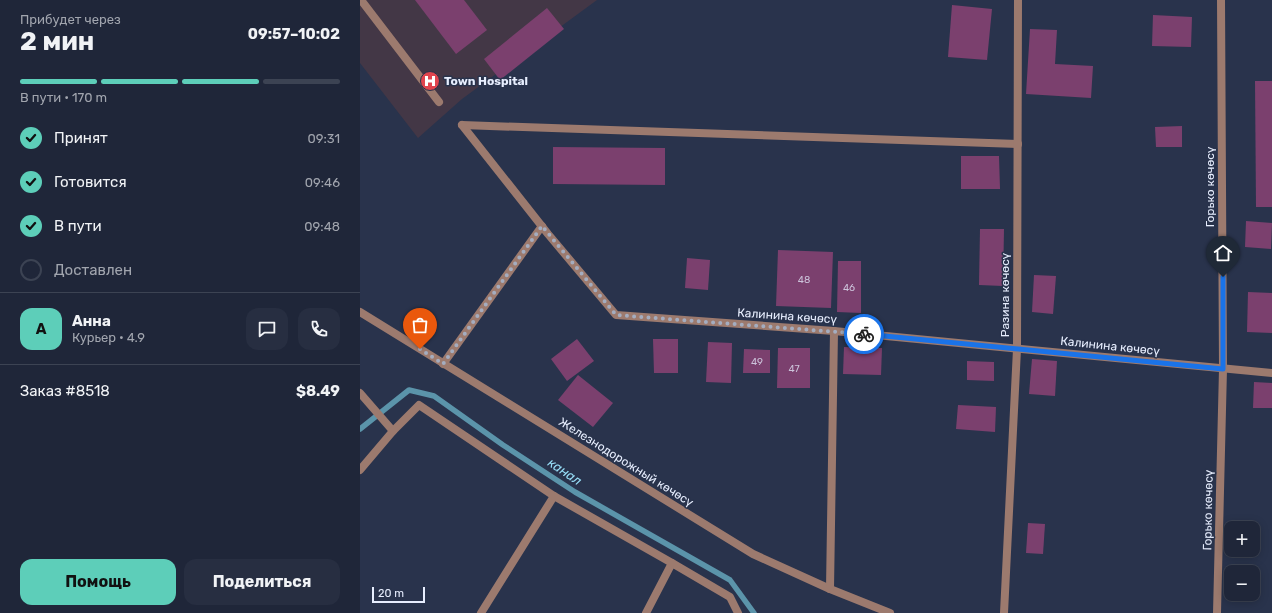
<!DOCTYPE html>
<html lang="ru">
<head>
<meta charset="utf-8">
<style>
	body { margin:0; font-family:Rubik,sans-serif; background:#272e41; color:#f1f3f6; height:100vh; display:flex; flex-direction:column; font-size:15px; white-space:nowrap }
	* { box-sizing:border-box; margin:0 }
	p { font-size:13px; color:#a1a5ae }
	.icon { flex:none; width:22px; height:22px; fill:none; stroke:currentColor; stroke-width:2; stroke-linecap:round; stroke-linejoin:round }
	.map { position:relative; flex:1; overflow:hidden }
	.side { display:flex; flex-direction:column; background:#1f2639; width:360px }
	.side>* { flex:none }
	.fabs { position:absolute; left:864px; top:521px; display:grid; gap:8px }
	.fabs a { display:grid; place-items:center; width:36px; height:36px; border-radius:8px; background:#1f2639; box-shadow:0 2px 10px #0003,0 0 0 1px #3c4353; font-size:20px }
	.scale { position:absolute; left:12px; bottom:10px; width:53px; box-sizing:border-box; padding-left:4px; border:2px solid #e7eefe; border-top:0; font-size:11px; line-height:14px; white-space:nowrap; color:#e7eefe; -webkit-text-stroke:3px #29334c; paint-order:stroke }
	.pin { position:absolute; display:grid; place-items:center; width:34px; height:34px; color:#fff; margin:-41px -17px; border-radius:50% 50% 50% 0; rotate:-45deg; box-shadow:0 0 4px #0007 }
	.pin .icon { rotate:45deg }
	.courier { position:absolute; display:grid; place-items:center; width:40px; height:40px; margin:-20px; border:3px solid #1a73e8; border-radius:50%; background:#fff; color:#222; box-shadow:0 1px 5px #0007 }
	.head em { font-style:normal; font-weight:700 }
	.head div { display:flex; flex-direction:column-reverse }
	.head { display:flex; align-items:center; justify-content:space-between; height:68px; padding:0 20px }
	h1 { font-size:26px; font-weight:700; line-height:30px }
	.bar { display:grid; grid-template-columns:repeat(4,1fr); gap:6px 4px; align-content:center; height:48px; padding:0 20px }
	.bar i { height:5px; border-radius:3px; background:#3c4353 }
	.bar .current { background:#5dceb9 }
	.bar p { grid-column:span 4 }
	.line { display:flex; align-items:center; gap:10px; padding:0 20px; border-top:1px solid #3c4353 }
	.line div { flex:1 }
	.round { display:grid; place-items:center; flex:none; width:42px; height:42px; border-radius:12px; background:#272e41 }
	ol { padding:0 20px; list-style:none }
	li { display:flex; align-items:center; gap:12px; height:44px }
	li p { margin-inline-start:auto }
	li .icon { padding:4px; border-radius:50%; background:#5dceb9; color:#111; stroke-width:4 }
	li:last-child { color:#a1a5ae }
	li i { width:22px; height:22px; border:2px solid #3c4353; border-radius:50% }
	.cta { display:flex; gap:8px; margin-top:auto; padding:8px 20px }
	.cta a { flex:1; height:46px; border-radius:12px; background:#5dceb9; color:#111; font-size:16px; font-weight:700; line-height:46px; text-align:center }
	.cta a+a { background:#272e41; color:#f1f3f6 }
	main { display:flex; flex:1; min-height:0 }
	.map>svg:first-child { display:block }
</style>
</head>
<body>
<main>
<section class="side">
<div class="head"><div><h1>2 мин</h1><p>Прибудет через</p></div><em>09:57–10:02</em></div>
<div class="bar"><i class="current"></i><i class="current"></i><i class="current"></i><i></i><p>В пути · 170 m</p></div>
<ol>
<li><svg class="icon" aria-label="check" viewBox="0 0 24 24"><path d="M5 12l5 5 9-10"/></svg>Принят<p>09:31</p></li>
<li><svg class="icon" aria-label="check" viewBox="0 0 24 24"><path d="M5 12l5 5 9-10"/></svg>Готовится<p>09:46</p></li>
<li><svg class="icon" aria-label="check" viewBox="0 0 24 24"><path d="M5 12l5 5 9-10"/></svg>В пути<p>09:48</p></li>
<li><i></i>Доставлен</li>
</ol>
<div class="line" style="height:72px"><b class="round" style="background:#5dceb9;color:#111">А</b><div><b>Анна</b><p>Курьер · 4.9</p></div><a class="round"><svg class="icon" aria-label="chat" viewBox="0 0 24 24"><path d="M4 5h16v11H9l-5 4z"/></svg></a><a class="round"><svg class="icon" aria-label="phone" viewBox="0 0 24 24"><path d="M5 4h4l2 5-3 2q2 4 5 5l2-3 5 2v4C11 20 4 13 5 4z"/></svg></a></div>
<div class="line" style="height:52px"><div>Заказ #8518</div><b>$8.49</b></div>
<div class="cta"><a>Помощь</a><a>Поделиться</a></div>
</section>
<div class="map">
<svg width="912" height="613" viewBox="0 0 912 613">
	<rect width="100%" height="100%" fill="#29334c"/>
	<!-- medical -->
	<polygon fill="#433746" points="0,0 237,0 102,99 58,138 0,63"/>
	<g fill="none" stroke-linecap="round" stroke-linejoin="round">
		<!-- stream -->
		<polyline stroke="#5b94aa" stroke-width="5.5" points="0,429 49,390 74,396 143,445 215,492 370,580 394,613"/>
	</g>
	<!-- building -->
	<g fill="#7b406e">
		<polygon points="55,0 104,0 127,30 96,54"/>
		<polygon points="592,5 632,9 627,60 588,57"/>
		<polygon points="187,8 204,29 140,80 124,59"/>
		<polygon points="793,15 832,17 831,47 792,46"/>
		<polygon points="670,29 697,30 695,64 733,66 731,98 666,94"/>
		<polygon points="895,81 912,81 912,207 896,207"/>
		<polygon points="822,126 822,147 796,147 795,127"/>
		<polygon points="193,147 305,148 305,185 193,184"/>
		<polygon points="601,156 639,156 640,189 601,189"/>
		<polygon points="886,221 912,223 911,249 885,247"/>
		<polygon points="620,229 644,229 643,286 619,285"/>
		<polygon points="418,250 473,252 471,308 416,306"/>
		<polygon points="327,258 350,260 348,290 325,288"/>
		<polygon points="478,261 501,261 501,313 477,312"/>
		<polygon points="674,275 696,276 693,314 672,312"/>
		<polygon points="888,292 912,293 912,333 887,332"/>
		<polygon points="217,339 234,361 207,381 191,359"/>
		<polygon points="293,339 318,339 318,373 294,373"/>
		<polygon points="348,342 372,343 371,383 346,382"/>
		<polygon points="484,347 522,348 521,375 483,374"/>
		<polygon points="418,348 450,348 450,388 417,388"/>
		<polygon points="384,349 410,350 410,373 383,373"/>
		<polygon points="672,359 697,361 695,396 669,394"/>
		<polygon points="607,361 634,362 634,381 607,380"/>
		<polygon points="218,375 253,403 233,427 198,400"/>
		<polygon points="894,382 912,383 912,408 893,408"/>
		<polygon points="598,405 636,407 635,432 596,429"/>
		<polygon points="668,523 685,524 683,554 666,553"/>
	</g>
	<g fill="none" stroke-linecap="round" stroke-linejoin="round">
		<!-- service -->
		<g stroke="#9c7a6e" stroke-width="8">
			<polyline points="1,0 79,102"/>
			<polyline points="102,125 658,144"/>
			<polyline points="0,312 393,554 470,589 530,613"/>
			<polyline points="470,589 474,331"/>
			<polyline points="121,613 194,496"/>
		</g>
		<!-- minor -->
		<g stroke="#9c7a6e" stroke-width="8">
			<polyline points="102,125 188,234 256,315 474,331 912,373"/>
			<polyline points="83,364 182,226"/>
			<polyline points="0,393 33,431"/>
			<polyline points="0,470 33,431 59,405 194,496 312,563"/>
			<polyline points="286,613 312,563 370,597 378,613"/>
			<polyline points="644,613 657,349 658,0"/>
			<polyline points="857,613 863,369 861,0"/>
		</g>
	</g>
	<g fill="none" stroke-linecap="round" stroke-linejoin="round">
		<!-- done -->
		<polyline stroke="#a4adc0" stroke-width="4" stroke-dasharray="0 7.2" points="60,349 83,364 182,226 256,315 504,334"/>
		<!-- route -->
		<polyline stroke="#1a73e8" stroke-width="5" points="504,334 863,369 863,277"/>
	</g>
	<!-- icons -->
	<defs>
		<g id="hospital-disc" transform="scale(1)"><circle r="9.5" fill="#e0444e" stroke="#29334c"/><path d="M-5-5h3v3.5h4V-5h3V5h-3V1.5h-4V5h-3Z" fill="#fff"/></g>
	</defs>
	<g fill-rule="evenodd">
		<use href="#hospital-disc" x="70" y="81"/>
	</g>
	<g text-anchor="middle" stroke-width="3" stroke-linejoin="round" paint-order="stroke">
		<!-- number labels -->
		<g font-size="10" fill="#ccc2da">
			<text x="444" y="283">48</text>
			<text x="489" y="291">46</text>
			<text x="397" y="365">49</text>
			<text x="434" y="372">47</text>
		</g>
		<!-- poi labels -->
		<g font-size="12" font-weight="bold" fill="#e7eefe" stroke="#29334c" text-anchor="start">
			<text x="84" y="85">Town Hospital</text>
		</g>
		<!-- street labels -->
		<g font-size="12" fill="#e7eefe" stroke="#29334c">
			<text transform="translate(850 187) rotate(-90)" y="4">Горько көчөсү</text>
			<text transform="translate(645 295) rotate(-90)" y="4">Разина көчөсү</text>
			<text transform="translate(427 316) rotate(4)" y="4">Калинина көчөсү</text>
			<text transform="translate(750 346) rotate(6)" y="4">Калинина көчөсү</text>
			<text transform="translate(266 462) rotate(32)" y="4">Железнодорожный көчөсү</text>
			<text transform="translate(848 510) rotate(-89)" y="4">Горько көчөсү</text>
		</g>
		<!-- water labels -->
		<g font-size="13" font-style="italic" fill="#97def8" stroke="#29334c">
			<text transform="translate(205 471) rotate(34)" y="5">канал</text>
		</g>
	</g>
</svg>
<div class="fabs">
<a>+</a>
<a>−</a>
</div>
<div class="scale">20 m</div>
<div class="pin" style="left:60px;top:349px;background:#ea580c"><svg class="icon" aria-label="bag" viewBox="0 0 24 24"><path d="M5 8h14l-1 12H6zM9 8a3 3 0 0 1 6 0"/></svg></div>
<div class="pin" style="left:863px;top:277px;background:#1f2937"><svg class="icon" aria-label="home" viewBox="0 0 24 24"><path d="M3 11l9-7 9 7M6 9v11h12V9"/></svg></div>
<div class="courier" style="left:504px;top:334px"><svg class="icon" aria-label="bike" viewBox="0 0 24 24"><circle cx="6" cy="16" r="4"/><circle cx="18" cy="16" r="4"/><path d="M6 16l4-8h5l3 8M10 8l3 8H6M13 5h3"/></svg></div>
</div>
</main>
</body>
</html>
